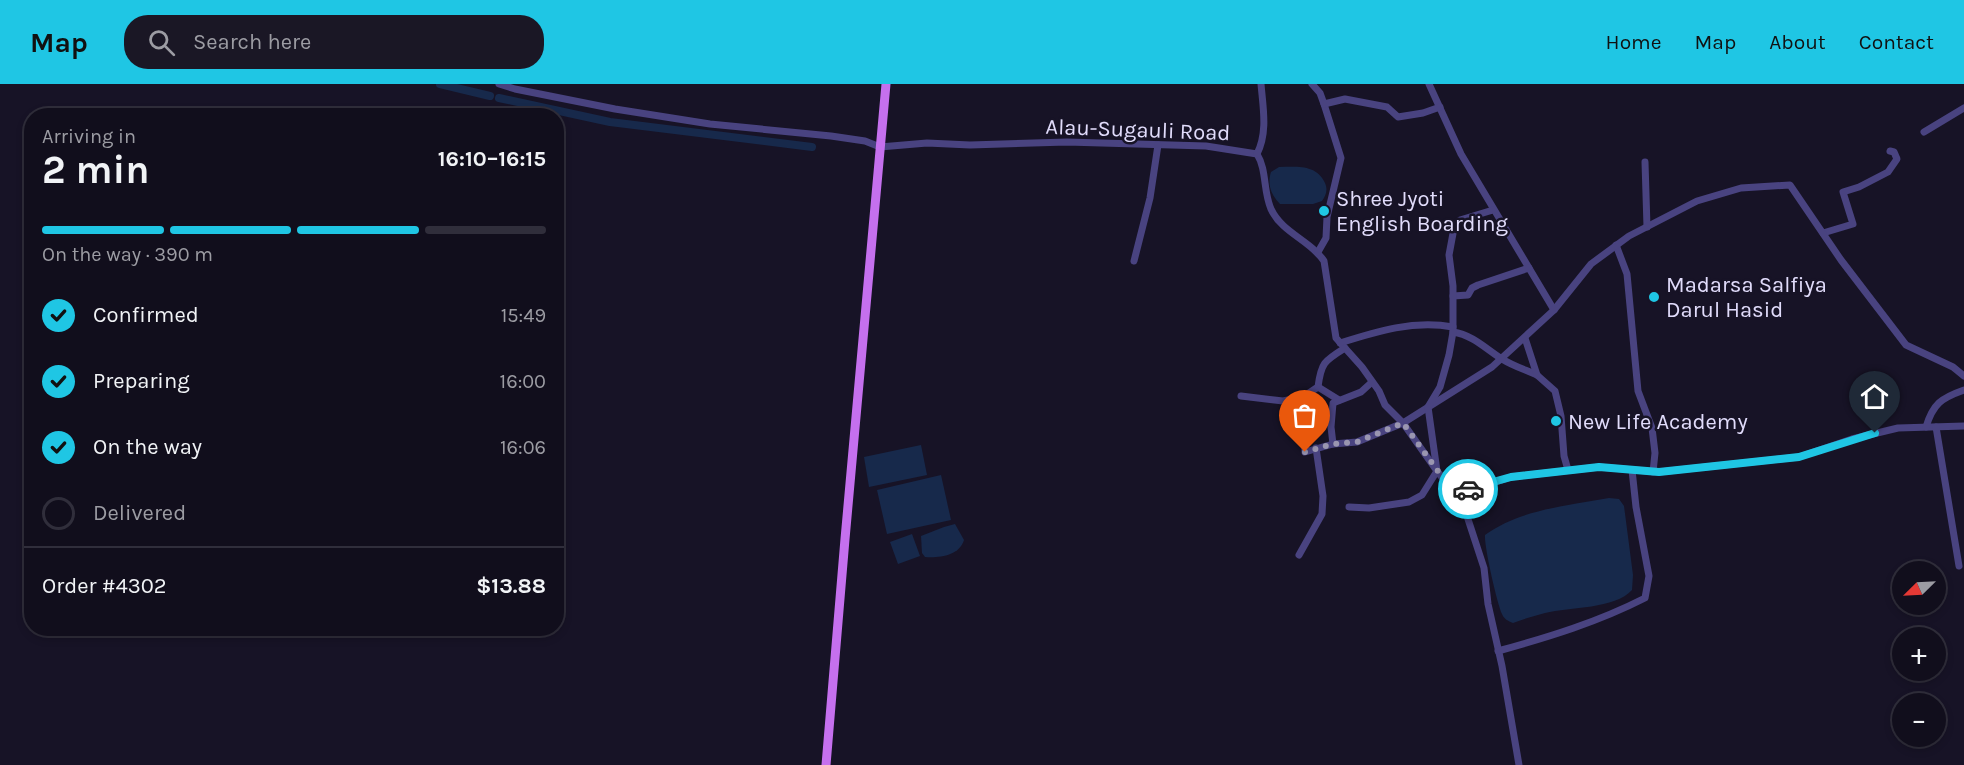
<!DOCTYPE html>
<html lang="en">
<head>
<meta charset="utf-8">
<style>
	body { margin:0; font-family:Karla,sans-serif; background:#1a1725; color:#f1f3f6; height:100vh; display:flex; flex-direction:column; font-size:22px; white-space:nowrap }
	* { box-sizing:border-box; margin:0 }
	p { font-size:20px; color:#9c9ca3 }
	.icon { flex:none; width:33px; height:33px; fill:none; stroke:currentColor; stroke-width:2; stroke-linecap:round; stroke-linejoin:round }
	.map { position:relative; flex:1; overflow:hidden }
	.sheet { position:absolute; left:24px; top:24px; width:540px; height:528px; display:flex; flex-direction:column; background:#110e1c; border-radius:24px; box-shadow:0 3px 9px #0003,0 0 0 2px #302e3b }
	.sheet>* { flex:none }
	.needle { width:39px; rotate:246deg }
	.controls { position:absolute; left:1892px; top:477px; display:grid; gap:12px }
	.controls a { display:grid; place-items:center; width:54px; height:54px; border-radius:50%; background:#110e1c; box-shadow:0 3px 9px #0003,0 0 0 2px #302e3b; font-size:30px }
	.pin { position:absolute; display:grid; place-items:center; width:51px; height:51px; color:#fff; margin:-62px -26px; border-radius:50% 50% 50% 0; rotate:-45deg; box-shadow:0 0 6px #0007 }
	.pin .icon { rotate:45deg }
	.courier { position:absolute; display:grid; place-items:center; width:60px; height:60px; margin:-30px; border:4px solid #1fc6e4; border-radius:50%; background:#fff; color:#222; box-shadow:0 2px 8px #0007 }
	.headline em { font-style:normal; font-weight:700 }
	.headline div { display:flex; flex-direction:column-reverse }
	.headline { display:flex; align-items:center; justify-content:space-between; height:102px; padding:0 18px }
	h1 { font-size:39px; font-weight:700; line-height:45px }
	.bar { display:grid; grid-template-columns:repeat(4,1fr); gap:9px 6px; align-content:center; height:72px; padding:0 18px }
	.bar i { height:8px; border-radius:4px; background:#302e3b }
	.bar .on { background:#1fc6e4 }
	.bar p { grid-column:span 4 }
	.line { display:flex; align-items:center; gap:15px; padding:0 18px; border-top:2px solid #302e3b }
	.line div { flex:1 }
	ol { padding:0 18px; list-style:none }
	li { display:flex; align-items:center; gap:18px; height:66px }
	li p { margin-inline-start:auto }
	li .icon { padding:6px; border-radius:50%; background:#1fc6e4; color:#111; stroke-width:4 }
	li:last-child { color:#9c9ca3 }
	li i { width:33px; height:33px; border:3px solid #302e3b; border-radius:50% }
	header { display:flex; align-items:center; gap:36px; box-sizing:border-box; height:84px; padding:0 30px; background:#1fc6e4; color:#111 }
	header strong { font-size:28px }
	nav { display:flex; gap:33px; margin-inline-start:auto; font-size:21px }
	.search { width:420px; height:54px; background:#1a1725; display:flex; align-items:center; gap:15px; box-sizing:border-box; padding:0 21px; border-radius:24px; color:#9c9ca3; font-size:22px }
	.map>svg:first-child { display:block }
</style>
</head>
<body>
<header>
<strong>Map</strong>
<div class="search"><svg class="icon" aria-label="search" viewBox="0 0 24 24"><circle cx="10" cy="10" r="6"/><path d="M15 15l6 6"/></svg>Search here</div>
<nav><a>Home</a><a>Map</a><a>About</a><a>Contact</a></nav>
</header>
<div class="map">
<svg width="1964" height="681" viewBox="0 0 1964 681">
	<rect width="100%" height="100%" fill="#171326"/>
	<!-- water -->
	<g fill="#17294b">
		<path d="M1279,83c18,0 37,-3 46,16 3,7 1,12 -3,18l-9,3h-33c-9,-9 -13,-20 -9,-32z"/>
		<polygon points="921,361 927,391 869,403 864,373"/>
		<polygon points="941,391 951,436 887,450 877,406"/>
		<path d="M1609,414l10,1 5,7 9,69 -1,15c-17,19 -62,17 -87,23 -11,3 -22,6 -32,10 -5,-2 -9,-4 -11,-9 -5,-11 -18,-68 -17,-79 36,-26 82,-29 124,-37z"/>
		<path d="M955,440l9,16c-5,16 -25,18 -39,17l-3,-4 -1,-17 23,-9z"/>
		<polygon points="912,450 920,472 898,480 890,458"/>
	</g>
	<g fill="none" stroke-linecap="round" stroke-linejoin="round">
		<!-- canal -->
		<g stroke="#17294b" stroke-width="8">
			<polyline points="440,0 490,12"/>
			<polyline points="499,14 610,38 812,63"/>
		</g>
		<!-- minor -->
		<g stroke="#494380" stroke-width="7">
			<path d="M499,0l16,5 100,20 95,15 121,12 34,5 15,6 47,-4 43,2 97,-3 139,4 51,8c10,16 6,37 14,55 11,24 39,31 53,52l12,77 26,29 17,24 6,14 18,18 34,48 11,14 13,5 13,-1 37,-12 88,-10 60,5 140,-15 53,-18 46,-11 66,-2"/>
			<polyline points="1312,0 1320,9 1324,20 1341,74 1327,133 1326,154 1318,168"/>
			<polyline points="1429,0 1461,70 1554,226"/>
			<polyline points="1324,20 1345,15 1387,23 1398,33 1423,29 1440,23"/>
			<polyline points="1924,48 1964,24"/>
			<path d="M1257,70c11,-22 6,-46 4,-70"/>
			<polyline points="1645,78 1647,143"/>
			<polyline points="1823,149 1853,140 1843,108 1859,103 1888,88 1897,75 1894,68 1890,67"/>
			<polyline points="1616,161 1627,190 1638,307 1652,344 1655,369 1653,388"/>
			<polyline points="1134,177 1150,114 1158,61"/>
			<polyline points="1453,212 1468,211 1472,204 1478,201 1529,184"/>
			<path d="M1453,248c20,3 33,17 49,27 11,7 24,11 35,16"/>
			<polyline points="1525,254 1537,291 1555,307 1561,332 1564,372 1568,386"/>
			<path d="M1340,259c38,-12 73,-23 113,-16"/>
			<path d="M1345,264c-21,13 -24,15 -27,39l-15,10 2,55 28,-8 24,-2 46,-19 89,-56 62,-57 37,-46 38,-28 68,-35 44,-13 49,-3 51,75 65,85 47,22 11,9"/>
			<polyline points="1318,303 1339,316"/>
			<polyline points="1241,312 1283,317 1303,313"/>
			<path d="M1926,343c7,-23 15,-29 38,-37"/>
			<polyline points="1936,343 1959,482"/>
			<polyline points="1333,360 1331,343 1333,319 1361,308 1372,298"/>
			<polyline points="1448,401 1464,423 1484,484 1488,520 1502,582 1519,681"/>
			<polyline points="1349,423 1369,424 1409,418 1422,411 1437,387 1428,323 1440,303 1449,271 1453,248 1453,202 1449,171 1454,144 1460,136 1493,126"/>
			<polyline points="1299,471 1322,430 1323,412 1316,364"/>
			<path d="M1498,567c51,-14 100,-29 147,-53l4,-22 -13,-69 -4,-37"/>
		</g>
		<!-- major -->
		<polyline stroke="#c570ee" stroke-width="9" points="826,681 845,455 886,0"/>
	</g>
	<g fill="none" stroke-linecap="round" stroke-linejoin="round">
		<!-- done -->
		<polyline stroke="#9a96b0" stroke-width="6" stroke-dasharray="0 10.8" points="1305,368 1333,360 1357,358 1403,339 1448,401 1461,406 1468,405"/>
		<!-- route -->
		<polyline stroke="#1fc6e4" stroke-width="8" points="1468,405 1511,393 1599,383 1659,388 1799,373 1875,349"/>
	</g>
	<!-- markers -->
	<g fill="#1fc6e4" stroke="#171326" stroke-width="2">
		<circle cx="1324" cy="127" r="6"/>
		<circle cx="1654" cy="213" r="6"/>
		<circle cx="1556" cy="337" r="6"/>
	</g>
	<g text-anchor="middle" stroke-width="5" stroke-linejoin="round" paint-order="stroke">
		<!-- street labels -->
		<g font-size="22" fill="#e1dcfb" stroke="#171326">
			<text transform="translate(1138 45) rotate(2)" y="8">Alau-Sugauli Road</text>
		</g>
		<!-- poi labels -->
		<g font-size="22" fill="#e1dcfb" stroke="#171326" text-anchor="start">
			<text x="1336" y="122">Shree Jyoti<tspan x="1336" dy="25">English Boarding</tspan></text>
			<text x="1666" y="208">Madarsa Salfiya<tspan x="1666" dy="25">Darul Hasid</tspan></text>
			<text x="1568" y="345">New Life Academy</text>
		</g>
	</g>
</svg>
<div class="controls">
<a><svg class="needle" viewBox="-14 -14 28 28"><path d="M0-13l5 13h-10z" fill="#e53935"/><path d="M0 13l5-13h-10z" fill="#9c9ca3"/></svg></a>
<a>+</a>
<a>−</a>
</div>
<div class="pin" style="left:1305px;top:368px;background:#ea580c"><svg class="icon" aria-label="bag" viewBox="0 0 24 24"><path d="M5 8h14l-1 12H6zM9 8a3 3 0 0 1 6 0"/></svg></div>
<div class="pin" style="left:1875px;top:349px;background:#1f2937"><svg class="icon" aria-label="home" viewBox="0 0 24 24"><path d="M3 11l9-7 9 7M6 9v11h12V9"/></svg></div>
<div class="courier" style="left:1468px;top:405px"><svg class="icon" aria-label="car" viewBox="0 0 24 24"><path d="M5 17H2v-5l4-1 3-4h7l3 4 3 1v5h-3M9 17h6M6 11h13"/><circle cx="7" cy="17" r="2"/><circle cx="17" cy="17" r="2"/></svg></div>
<section class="sheet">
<div class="headline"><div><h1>2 min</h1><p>Arriving in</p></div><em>16:10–16:15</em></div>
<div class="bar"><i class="on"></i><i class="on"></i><i class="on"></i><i></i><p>On the way · 390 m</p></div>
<ol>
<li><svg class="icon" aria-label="check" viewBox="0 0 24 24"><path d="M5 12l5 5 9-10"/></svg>Confirmed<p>15:49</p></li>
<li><svg class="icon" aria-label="check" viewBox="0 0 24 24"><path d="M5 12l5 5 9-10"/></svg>Preparing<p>16:00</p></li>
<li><svg class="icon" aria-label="check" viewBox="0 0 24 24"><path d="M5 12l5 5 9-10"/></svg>On the way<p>16:06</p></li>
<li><i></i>Delivered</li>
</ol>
<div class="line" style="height:78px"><div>Order #4302</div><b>$13.88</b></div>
</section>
</div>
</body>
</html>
